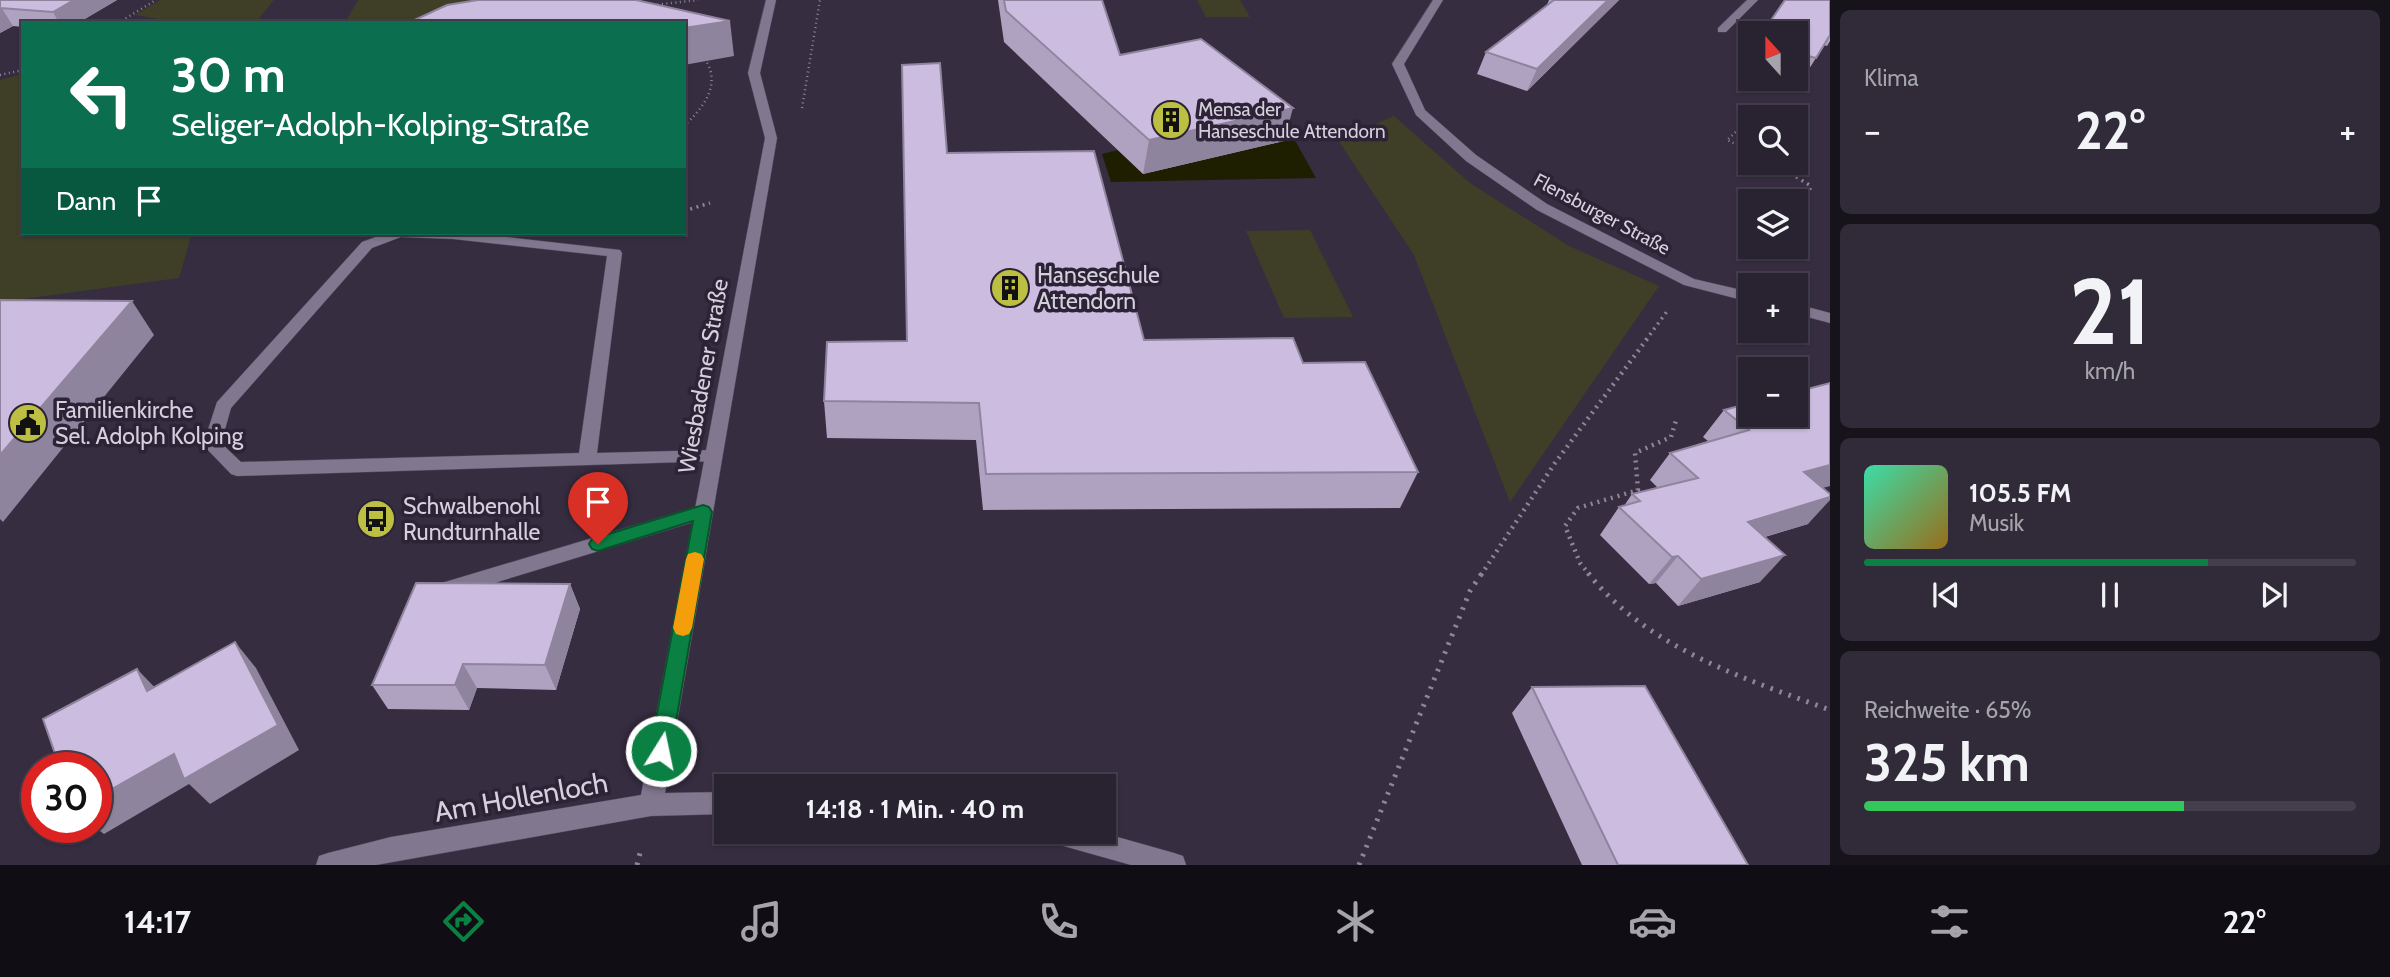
<!DOCTYPE html>
<html lang="de">
<head>
<meta charset="utf-8">
<style>
  :root { --surface:#282231; --page:#302a39; --text:#f1f3f6; --muted:#a5a4ab; --line:#443f4d; --accent:#0b8043 }
  body { margin:0; font-family:Cabin,sans-serif; background:var(--page); color:var(--text); height:100vh; display:flex; flex-direction:column; font-size:26px; white-space:nowrap }
  * { box-sizing:border-box; margin:0 }
  p { font-size:23px; color:var(--muted) }
  .icon { flex:none; width:38px; height:38px; fill:none; stroke:currentColor; stroke-width:2; stroke-linecap:round; stroke-linejoin:round }
  .map { position:relative; flex:1; overflow:hidden }
  .sheet { display:flex; flex-direction:column; gap:10px; padding:10px; background:#16131b; width:560px }
  .sheet>* { flex:none }
  .banner { position:absolute; left:21px; top:21px; width:665px; height:214px; border-radius:0px; box-shadow:0 2px 5px #0004,0 0 0 2px var(--line); background:#0b6e4f; color:#fff; overflow:hidden }
  .needle { width:46px; rotate:339deg }
  .fabs { position:absolute; left:1738px; top:21px; display:grid; gap:14px }
  .fabs a { display:grid; place-items:center; width:70px; height:70px; border-radius:0px; background:var(--surface); box-shadow:0 2px 5px #0004,0 0 0 2px var(--line); font-size:35px }
  .speed { position:absolute; left:21px; top:752px; display:flex; gap:14px; font-size:35px; font-weight:700; text-align:center }
  .speed>* { display:grid; place-content:center; width:91px; height:91px; border-radius:50%; background:var(--surface); box-shadow:0 2px 5px #0004,0 0 0 2px var(--line); line-height:1 }
  .speed .limit { border:10px solid #d22; background:#fff; color:#111 }
  .pin { position:absolute; display:grid; place-items:center; width:60px; height:60px; color:#fff; margin:-72px -30px; border-radius:50% 50% 50% 0; rotate:-45deg; box-shadow:0 0 7px #0007 }
  .pin .icon { rotate:45deg }
  .me { position:absolute; width:77px; margin:-38px; rotate:10deg; stroke-linejoin:round; filter:drop-shadow(0 0 5px #0008) }
  .turn { display:flex; align-items:center; gap:24px; height:147px; padding:0 35px; font-size:32px }
  .turn .icon { width:91px; height:91px; stroke-width:2.5 }
  .turn b { display:block; font-size:49px; line-height:60px }
  .then { display:flex; align-items:center; height:66px; padding:0 35px; background:#0003; gap:14px; font-size:26px }
  .big { font-size:52px; font-weight:700; line-height:1.1 }
  .sheet .widget { flex:1; display:flex; flex-direction:column; justify-content:center; gap:10px; min-width:0; padding:0 24px; border-radius:10px; background:var(--page) }
  .sheet .dial { align-items:center; gap:0 }
  .dial b { font-size:91px; line-height:1 }
  .song { display:flex; align-items:center; gap:21px }
  .cover { width:84px; height:84px; border-radius:10px; background:linear-gradient(135deg,hsl(160 70% 55%),hsl(40 70% 35%)) }
  .played { height:7px; border-radius:4px; background:linear-gradient(90deg,var(--accent) 70%,var(--line) 70%) }
  .keys { display:flex; justify-content:space-around; direction:ltr }
  .heat { display:flex; justify-content:space-between; align-items:center; font-size:38px; direction:ltr }
  .charge { height:10px; border-radius:5px; background:linear-gradient(90deg,#34c759 65%,var(--line) 0) }
  .trip { position:absolute; left:714px; top:774px; width:402px; height:70px; border-radius:0px; background:var(--surface); box-shadow:0 2px 5px #0004,0 0 0 2px var(--line); font-weight:700; line-height:70px; text-align:center }
  .dock { display:flex; height:112px; justify-content:space-around; align-items:center; background:#100e14; color:var(--muted) }
  .dock .icon { width:49px; height:49px }
  .dock .selected { color:var(--accent) }
  .dock b { font-size:32px; color:var(--text) }
  main { display:flex; flex:1; min-height:0 }
  .map>svg:first-child { display:block }
</style>
</head>
<body>
<main>
<div class="map">
<svg width="1830" height="865" viewBox="0 0 1830 865">
  <rect width="100%" height="100%" fill="#362d41"/>
  <!-- green -->
  <path fill="#3e3f26" d="M 160,0 L 274,0 L 256,22 L 181,23 L 135,15 Z
    M 358,0 L 585,0 L 444,23 L 346,21 Z
    M 1197,0 L 1240,0 L 1250,17 L 1206,17 Z
    M 23,74 L 23,233 L 192,233 L 179,278 L 0,302 L 0,80 Z
    M 1394,116 L 1470,183 L 1569,246 L 1659,286 L 1510,502 L 1414,255 L 1338,140 Z
    M 1310,230 L 1353,317 L 1284,318 L 1246,231 Z"/>
  <!-- water -->
  <path fill="#1e1e00" d="M 1269,94 L 1316,178 L 1111,182 L 1102,154 L 1118,150 L 1143,174 Z"/>
  <g fill="none" stroke-linecap="round" stroke-linejoin="round">
    <defs>
      <path id="service" d="M 1747,0 L 1758,0 L 1726,32 L 1718,32 L 1718,28 Z
        M 387,233 L 471,233 L 620,250 L 622,253 L 597,453 L 713,450 L 719,451 L 722,456 L 719,461 L 237,476 L 231,474 L 203,445 L 217,402 L 362,242 ZM 401,237 L 453,239 L 607,256 L 579,453 L 241,462 L 221,443 L 231,408 L 372,248 Z
        M 703,505 L 710,507 L 712,512 L 710,517 L 445,598 L 438,596 L 435,590 L 438,584 L 445,582 Z"/>
      <path id="minor" d="M 766,0 L 776,0 L 760,73 L 777,138 L 665,793 L 726,792 L 726,814 L 651,816 L 376,865 L 316,865 L 319,856 L 328,853 L 391,837 L 641,795 L 765,138 L 748,73 Z
        M 1433,0 L 1443,0 L 1404,64 L 1425,110 L 1476,155 L 1547,204 L 1694,279 L 1750,292 L 1750,302 L 1684,285 L 1537,210 L 1466,161 L 1416,115 L 1392,64 Z
        M 1796,304 L 1830,313 L 1830,323 L 1796,314 Z
        M 1041,831 L 1096,831 L 1174,853 L 1183,856 L 1186,865 L 1131,865 L 1053,843 L 1044,839 Z"/>
    </defs>
    <!-- service casing -->
    <use href="#service" stroke="#52495b" stroke-width="1"/>
    <!-- minor casing -->
    <use href="#minor" stroke="#52495b" stroke-width="1"/>
    <!-- path-far3 -->
    <path stroke="#8e8697" stroke-width="2.5" stroke-dasharray="1 3.5" stroke-linecap="butt" d="M 653,5 L 698,0
      M 118,23 L 156,0
      M 0,75 L 23,70
      M 802,108 L 820,0
      M 684,126 C 703,108 722,85 705,59
      M 1739,129 L 1727,140 L 1750,151"/>
    <!-- path-far2 -->
    <path stroke="#8e8697" stroke-width="3.5" stroke-dasharray="2 4.5" stroke-linecap="butt" d="M 1774,163 L 1811,186 L 1796,226
      M 684,211 L 710,203
      M 1646,340 L 1668,310"/>
    <!-- path-far1 -->
    <path stroke="#8e8697" stroke-width="4.5" stroke-dasharray="2 5" stroke-linecap="butt" d="M 1481,575 L 1555,463 L 1647,339
      M 1590,575 L 1580,563 L 1565,526 L 1578,508 L 1638,490 L 1635,453 L 1671,437 L 1677,417"/>
    <!-- path -->
    <path stroke="#8e8697" stroke-width="5" stroke-dasharray="2.5 7" stroke-linecap="butt" d="M 1588,573 C 1647,648 1743,678 1830,710
      M 637,865 L 641,849
      M 1359,865 L 1470,591 L 1482,573"/>
    <!-- service -->
    <use href="#service" fill="#81778e" fill-rule="evenodd"/>
    <!-- minor -->
    <use href="#minor" fill="#81778e" fill-rule="evenodd"/>
  </g>
  <!-- wall -->
  <path fill="#afa2c1" d="M 0,0 L 117,0 L 78,23 L 23,23 L 23,27 L 13,26 L 0,33 Z
    M 998,0 L 1102,0 L 1120,55 L 1284,141 L 1143,174 L 1004,42 Z
    M 1549,0 L 1619,0 L 1527,91 L 1477,74 L 1486,52 L 1547,5 Z
    M 1830,0 L 1830,41 L 1827,46 L 1824,45 L 1801,82 L 1788,79 L 1796,79 L 1796,33 Z
    M 1750,52 L 1750,69 L 1742,66 Z
    M 947,153 L 1144,340 L 1303,363 L 1418,472 L 1400,508 L 983,510 L 976,440 L 827,438 L 824,401 L 907,341 Z
    M 1724,410 L 1823,488 L 1808,524 L 1765,537 L 1760,582 L 1678,606 L 1656,583 L 1649,584 L 1600,535 L 1619,507 L 1624,506 L 1632,494 L 1658,488 L 1650,480 L 1670,453 L 1708,441 L 1703,437 Z
    M 570,584 L 580,609 L 556,690 L 477,688 L 469,710 L 388,709 L 372,685 Z
    M 1532,687 L 1748,865 L 1582,865 L 1512,713 Z"/>
  <!-- shaded-wall -->
  <path fill="#8f849d" d="M 74,0 L 117,0 L 78,23 L 59,23 L 53,12 Z
    M 1608,0 L 1619,0 L 1527,91 L 1537,69 Z
    M 1,7 L 13,26 L 0,33 L 0,8 Z
    M 730,21 L 734,56 L 684,65 L 684,28 Z
    M 1293,108 L 1284,141 L 1143,174 L 1149,140 Z
    M 132,301 L 154,335 L 3,522 L 0,519 L 0,455 Z
    M 1830,465 L 1830,486 L 1780,500 L 1804,472 Z
    M 1830,497 L 1830,500 L 1808,524 L 1724,549 L 1748,522 Z
    M 1785,555 L 1760,582 L 1678,606 L 1701,579 Z
    M 1678,556 L 1656,583 L 1649,584 L 1672,557 Z
    M 570,584 L 580,609 L 556,690 L 545,665 Z
    M 235,642 L 256,668 L 299,750 L 210,804 L 189,784 L 104,834 L 96,828 L 96,798 Z
    M 463,664 L 477,688 L 469,710 L 455,685 Z
    M 137,669 L 162,695 L 147,691 Z"/>
  <!-- building -->
  <path fill="#ccbce0" stroke="#8f849d" stroke-width="2" d="M 0,0 L 74,0 L 53,12 L 0,8 Z
    M 478,0 L 636,0 L 730,21 L 684,28 L 684,23 L 408,23 L 447,5 Z
    M 1004,0 L 1102,0 L 1120,55 L 1201,39 L 1293,108 L 1149,140 L 1006,11 Z
    M 1554,0 L 1608,0 L 1537,69 L 1486,52 Z
    M 1785,0 L 1830,0 L 1830,35 L 1816,58 L 1796,53 L 1796,33 L 1762,33 Z
    M 940,63 L 947,153 L 1094,151 L 1144,340 L 1293,338 L 1303,363 L 1365,362 L 1418,472 L 986,474 L 979,403 L 824,401 L 827,342 L 907,341 L 902,65 Z
    M 0,300 L 132,301 L 0,455 Z
    M 1830,383 L 1830,465 L 1804,472 L 1830,494 L 1830,497 L 1748,522 L 1785,555 L 1701,579 L 1678,556 L 1672,557 L 1619,507 L 1640,501 L 1632,494 L 1698,478 L 1670,453 L 1749,430 L 1724,410 L 1750,403 L 1750,415 L 1796,415 L 1796,392 Z
    M 416,583 L 570,584 L 545,665 L 463,664 L 455,685 L 372,685 Z
    M 235,642 L 278,725 L 184,779 L 174,754 L 96,798 L 96,768 L 60,768 L 43,719 L 137,669 L 147,691 Z
    M 1645,686 L 1748,865 L 1618,865 L 1532,687 Z"/>
  <!-- route -->
  <path fill="#0b8043" stroke="#07532c" stroke-width="2" d="M 703,505 L 709,507 L 712,512 L 671,751 L 668,758 L 661,761 L 653,758 L 650,751 L 693,521 L 598,551 L 592,549 L 589,544 L 592,539 Z"/>
  <!-- slow -->
  <path fill="#f59e0b" d="M 695,552 L 701,554 L 704,559 L 692,628 L 689,634 L 683,636 L 676,634 L 673,628 L 686,559 L 688,554 Z"/>
  <!-- icons -->
  <defs>
    <symbol id="building-disc" viewBox="-11 -11 22 22"><circle r="9.5" fill="#bdbf43" stroke="#2c2337"/><path d="M-4-6H4V6H1V3H-1V6H-4ZM-2.5-4.3h1.7v1.8h-1.7ZM.8-4.3h1.7v1.8H.8ZM-2.5-1h1.7V.8h-1.7ZM.8-1h1.7V.8H.8Z" fill="#111"/></symbol>
    <symbol id="civic-disc" viewBox="-11 -11 22 22"><circle r="9.5" fill="#bdbf43" stroke="#2c2337"/><path d="M-.6-6.5H3V-4.5H.6V-3L4-1V1h2V6H-6V1h2V-1L-.6-3ZM-1.2 2.5V6h2.4V2.5Z" fill="#111"/></symbol>
    <symbol id="bus-disc" viewBox="-11 -11 22 22"><circle r="9.5" fill="#bdbf43" stroke="#2c2337"/><path d="M-5-6H5V4H4V6H2V4H-2V6H-4V4H-5ZM-3.5-4V0h7V-4ZM-3.5 1.2v1.5H-2V1.2ZM2 1.2v1.5H3.5V1.2Z" fill="#111"/></symbol>
  </defs>
  <g fill-rule="evenodd">
    <use href="#building-disc" x="1149" y="98" width="44" height="44"/>
    <use href="#building-disc" x="988" y="266" width="44" height="44"/>
    <use href="#civic-disc" x="6" y="401" width="44" height="44"/>
    <use href="#bus-disc" x="354" y="497" width="44" height="44"/>
  </g>
  <g text-anchor="middle" dominant-baseline="central" stroke-width="7" stroke-linejoin="round" paint-order="stroke">
    <!-- far-poi labels -->
    <g font-size="19" fill="#d6d0dd" stroke="#2c2337" text-anchor="start">
      <text x="1198" y="109">Mensa der<tspan x="1198" dy="22">Hanseschule Attendorn</tspan></text>
    </g>
    <!-- far-street labels -->
    <g font-size="19" fill="#d6d0dd" stroke="#2c2337">
      <text transform="translate(1602 214) rotate(28)">Flensburger Straße</text>
    </g>
    <!-- poi labels -->
    <g font-size="23" fill="#d6d0dd" stroke="#2c2337" text-anchor="start">
      <text x="1037" y="275">Hanseschule<tspan x="1037" dy="26">Attendorn</tspan></text>
      <text x="55" y="410">Familienkirche<tspan x="55" dy="26">Sel. Adolph Kolping</tspan></text>
      <text x="403" y="506">Schwalbenohl<tspan x="403" dy="26">Rundturnhalle</tspan></text>
    </g>
    <!-- street labels -->
    <g font-size="23" fill="#d6d0dd" stroke="#2c2337">
      <text transform="translate(703 376) rotate(-80)">Wiesbadener Straße</text>
    </g>
    <!-- near-street labels -->
    <g font-size="28" fill="#d6d0dd" stroke="#2c2337">
      <text transform="translate(521 797) rotate(-10)">Am Hollenloch</text>
    </g>
  </g>
</svg>
<div class="fabs">
<a><svg class="needle" viewBox="-14 -14 28 28"><path d="M0-13l5 13h-10z" fill="#e53935"/><path d="M0 13l5-13h-10z" fill="#a5a4ab"/></svg></a>
<a><svg class="icon" aria-label="search" viewBox="0 0 24 24"><circle cx="10" cy="10" r="6"/><path d="M15 15l6 6"/></svg></a>
<a><svg class="icon" aria-label="layers" viewBox="0 0 24 24"><path d="M12 4l9 5-9 5-9-5zM3 14l9 5 9-5"/></svg></a>
<a>+</a>
<a>−</a>
</div>
<div class="speed"><div class="limit">30</div></div>
<div class="pin" style="left:598px;top:544px;background:#d93025"><svg class="icon" aria-label="arrive" viewBox="0 0 24 24"><path d="M6 21V4h12l-3 4 3 4H6"/></svg></div>
<svg class="me" style="left:661px;top:751px" viewBox="-20 -20 40 40"><circle r="17" fill="#0b8043" stroke="#fff" stroke-width="3"/><path d="M0-11L8 9 0 5-8 9z" fill="#fff"/></svg>
<div class="trip">14:18 · 1 Min. · 40 m</div>
<div class="banner">
<div class="turn"><svg class="icon" aria-label="left" viewBox="0 0 24 24"><path d="M17 20v-9H6M10 6l-5 5 5 5"/></svg><div><b>30 m</b>Seliger-Adolph-Kolping-Straße</div></div>
<div class="then">Dann<svg class="icon" aria-label="arrive" viewBox="0 0 24 24"><path d="M6 21V4h12l-3 4 3 4H6"/></svg></div>
</div>
</div>
<section class="sheet">
<div class="widget"><p>Klima</p>
<div class="heat"><a>−</a><b class="big">22°</b><a>+</a></div>
</div>
<div class="widget dial"><b>21</b><p>km/h</p></div>
<div class="widget">
<div class="song"><i class="cover"></i><div><b>105.5 FM</b><p>Musik</p></div></div>
<div class="played"></div>
<div class="keys"><svg class="icon" aria-label="previous" viewBox="0 0 24 24"><path d="M18 5L8 12l10 7zM5 5v14"/></svg><svg class="icon" aria-label="pause" viewBox="0 0 24 24"><path d="M8 5v14M16 5v14"/></svg><svg class="icon" aria-label="next" viewBox="0 0 24 24"><path d="M6 5l10 7-10 7zM19 5v14"/></svg></div>
</div>
<div class="widget"><p>Reichweite · 65%</p><b class="big">325 km</b><div class="charge"></div></div>
</section>
</main>
<nav class="dock">
<b>14:17</b>
<svg class="icon selected" aria-label="directions" viewBox="0 0 24 24"><path d="M12 3l9 9-9 9-9-9zM9 14v-3h6M13 9l2 2-2 2"/></svg>
<svg class="icon" aria-label="music" viewBox="0 0 24 24"><path d="M9 18V5l10-2v13"/><circle cx="6" cy="18" r="3"/><circle cx="16" cy="16" r="3"/></svg>
<svg class="icon" aria-label="phone" viewBox="0 0 24 24"><path d="M5 4h4l2 5-3 2q2 4 5 5l2-3 5 2v4C11 20 4 13 5 4z"/></svg>
<svg class="icon" aria-label="climate" viewBox="0 0 24 24"><path d="M12 3v18M4 7l16 10M4 17L20 7"/></svg>
<svg class="icon" aria-label="car" viewBox="0 0 24 24"><path d="M5 17H2v-5l4-1 3-4h7l3 4 3 1v5h-3M9 17h6M6 11h13"/><circle cx="7" cy="17" r="2"/><circle cx="17" cy="17" r="2"/></svg>
<svg class="icon" aria-label="filters" viewBox="0 0 24 24"><path d="M4 7h16M4 17h16"/><circle cx="9" cy="7" r="2"/><circle cx="15" cy="17" r="2"/></svg>
<b>22°</b>
</nav>
</body>
</html>
